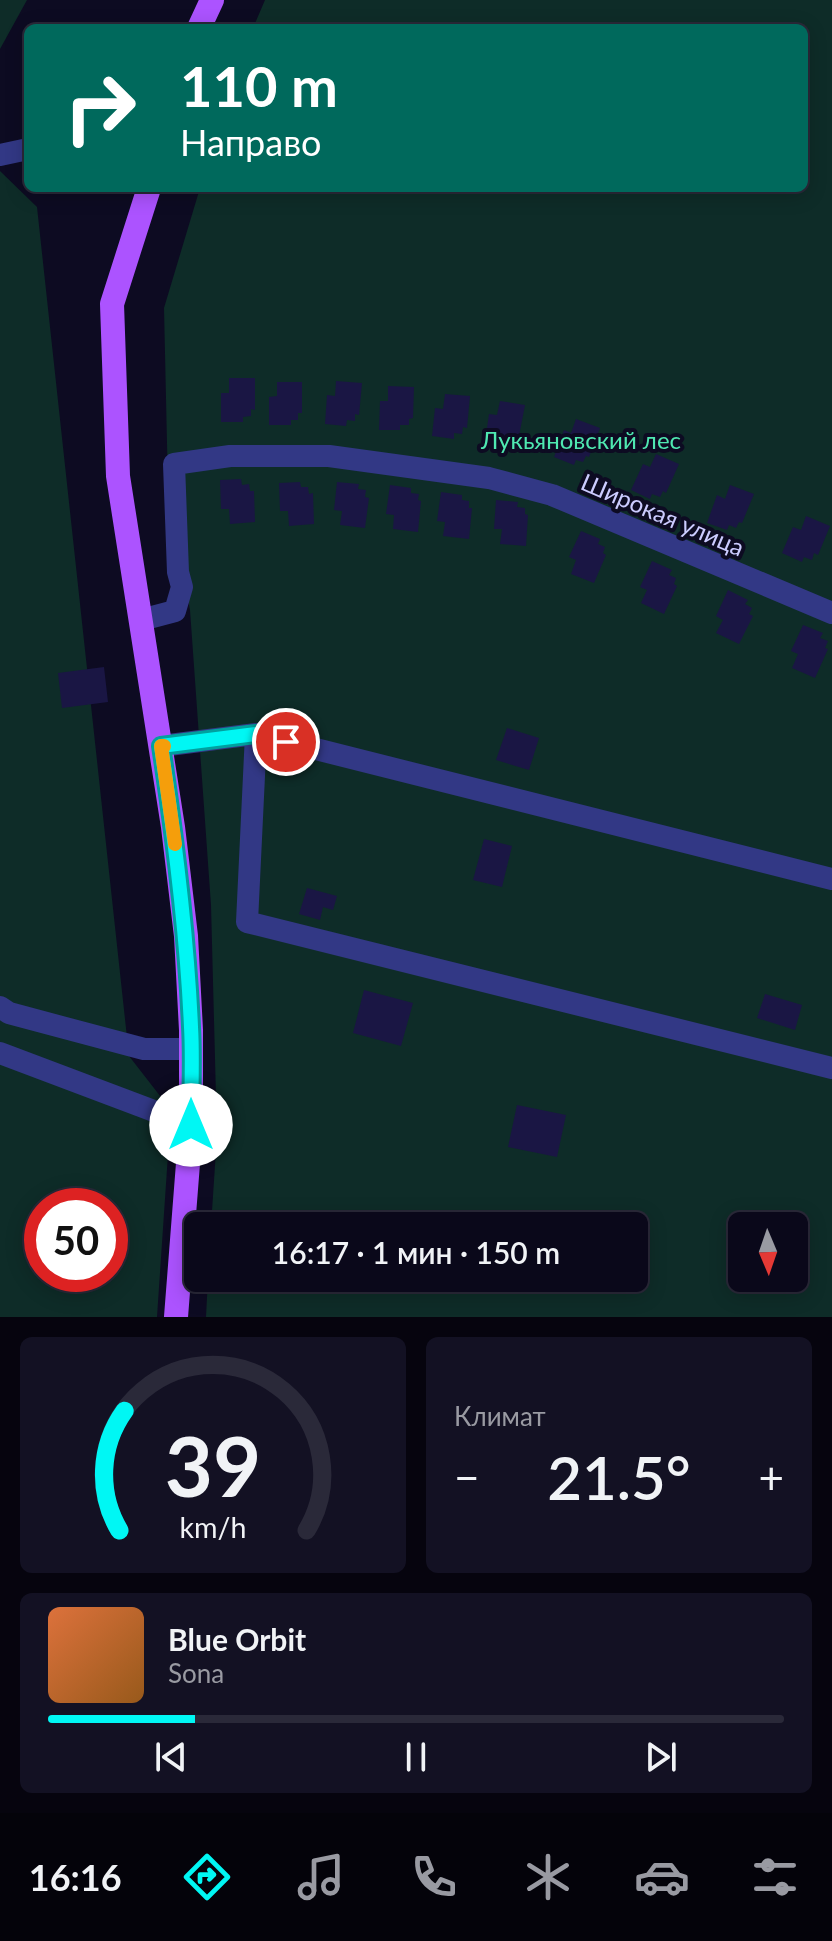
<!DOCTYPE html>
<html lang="ru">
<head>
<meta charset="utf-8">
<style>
  :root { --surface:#0a081a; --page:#131123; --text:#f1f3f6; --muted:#999aa2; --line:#2a2939; --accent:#00f7f4 }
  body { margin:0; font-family:Lato,sans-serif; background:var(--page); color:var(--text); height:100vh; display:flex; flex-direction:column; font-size:30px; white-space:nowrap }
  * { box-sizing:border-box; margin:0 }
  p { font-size:26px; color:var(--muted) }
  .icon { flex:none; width:44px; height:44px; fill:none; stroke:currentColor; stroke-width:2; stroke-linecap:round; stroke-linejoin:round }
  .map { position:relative; height:1317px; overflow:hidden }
  .side { display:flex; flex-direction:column; gap:20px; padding:20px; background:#06040e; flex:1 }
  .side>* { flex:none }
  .guide { position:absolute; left:24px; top:24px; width:784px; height:168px; border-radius:12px; box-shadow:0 4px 20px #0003,0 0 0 2px var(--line); background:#00695c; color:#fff; overflow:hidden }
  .needle { width:52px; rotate:178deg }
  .controls { position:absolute; left:728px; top:1212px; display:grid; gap:16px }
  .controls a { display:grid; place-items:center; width:80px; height:80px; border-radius:12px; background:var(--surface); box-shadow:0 4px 20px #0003,0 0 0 2px var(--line); font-size:40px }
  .speed { position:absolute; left:24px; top:1188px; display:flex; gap:16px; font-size:40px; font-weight:700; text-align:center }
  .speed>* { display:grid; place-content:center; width:104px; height:104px; border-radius:50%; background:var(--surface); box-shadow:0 4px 20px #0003,0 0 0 2px var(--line); line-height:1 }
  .speed .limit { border:12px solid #d22; background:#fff; color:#111 }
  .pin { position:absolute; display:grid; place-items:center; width:68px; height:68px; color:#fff; margin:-34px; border:4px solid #fff; border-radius:50%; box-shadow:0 2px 8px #0007 }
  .me { position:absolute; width:88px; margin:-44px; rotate:0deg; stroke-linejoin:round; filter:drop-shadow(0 0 6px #0008) }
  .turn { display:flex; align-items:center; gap:28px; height:168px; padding:0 24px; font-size:36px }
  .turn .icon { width:104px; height:104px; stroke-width:2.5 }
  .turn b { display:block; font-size:56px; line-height:68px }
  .big { font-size:60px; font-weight:600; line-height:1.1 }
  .side .widget { flex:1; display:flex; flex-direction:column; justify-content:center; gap:12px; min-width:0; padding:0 28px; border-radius:12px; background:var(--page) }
  .side .dial { align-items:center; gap:0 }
  .dial svg { height:208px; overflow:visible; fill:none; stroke:var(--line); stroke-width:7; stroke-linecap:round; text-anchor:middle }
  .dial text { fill:var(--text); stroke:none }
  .song { display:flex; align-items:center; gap:24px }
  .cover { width:96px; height:96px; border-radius:12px; background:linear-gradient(135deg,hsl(20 70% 55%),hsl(30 70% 35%)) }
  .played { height:8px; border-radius:4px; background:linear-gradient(90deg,var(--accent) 20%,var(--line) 20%) }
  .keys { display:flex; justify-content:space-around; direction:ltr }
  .heat { display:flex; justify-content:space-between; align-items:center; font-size:44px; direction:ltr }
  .side .tiles { flex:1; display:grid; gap:20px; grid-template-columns:1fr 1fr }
  .widget:last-child { grid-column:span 2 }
  .trip { position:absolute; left:184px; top:1212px; width:464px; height:80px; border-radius:12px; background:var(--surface); box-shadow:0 4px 20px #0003,0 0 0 2px var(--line); font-weight:600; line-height:80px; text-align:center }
  .menu { display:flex; height:128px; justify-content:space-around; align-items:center; background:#04030a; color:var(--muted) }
  .menu .icon { width:56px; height:56px }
  .menu .current { color:var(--accent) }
  .menu b { font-size:36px; color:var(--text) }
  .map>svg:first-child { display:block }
</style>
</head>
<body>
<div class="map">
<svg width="832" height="1317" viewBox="0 0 832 1317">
  <rect width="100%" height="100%" fill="#0d0b22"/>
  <!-- green -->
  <path fill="#0e2c28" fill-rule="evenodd" d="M 0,0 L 27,0 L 0,49 Z
    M 265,0 L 832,0 L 832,1317 L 206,1317 L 208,1278 L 634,1278 L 634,1226 L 211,1226 L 217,1135 L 211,905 L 190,610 L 168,488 L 164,308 L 200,188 L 804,188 L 804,28 L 253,28 ZM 742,1226 L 794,1226 L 794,1278 L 742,1278 Z
    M 0,171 L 37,207 L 129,1056 L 171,1110 L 157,1317 L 0,1317 ZM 42,1206 L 110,1206 L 110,1274 L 42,1274 Z"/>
  <!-- building -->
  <path fill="#1a1644" d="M 229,378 L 255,378 L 255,410 L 251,409 L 251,416 L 243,417 L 243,422 L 221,422 L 221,393 L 229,393 Z
    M 336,381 L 362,383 L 359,415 L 355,414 L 355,421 L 347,420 L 346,426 L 325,424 L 327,395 L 335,396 Z
    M 277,382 L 302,382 L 302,413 L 298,413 L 298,420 L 291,420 L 291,425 L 269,425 L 269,397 L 277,396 Z
    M 388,386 L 414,387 L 413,418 L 409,419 L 409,425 L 400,425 L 400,430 L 379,430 L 380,401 L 388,401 Z
    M 445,394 L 470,396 L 467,428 L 463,427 L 462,434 L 454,433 L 454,439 L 432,436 L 435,408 L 443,409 Z
    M 500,401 L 525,405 L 519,436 L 516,435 L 515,442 L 507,441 L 506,446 L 485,442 L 489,414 L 497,415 Z
    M 576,419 L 600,428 L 589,457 L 586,456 L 583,462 L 576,460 L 574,465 L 554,457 L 564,430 L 571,433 Z
    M 656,454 L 679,464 L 666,493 L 663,491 L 660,497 L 652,494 L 650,499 L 631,490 L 643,464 L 650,467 Z
    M 241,479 L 242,485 L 249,484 L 250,491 L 254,491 L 255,522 L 230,524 L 229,509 L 221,509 L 220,480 Z
    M 300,482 L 301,487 L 308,487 L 309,494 L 313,493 L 314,524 L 289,526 L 288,511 L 280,511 L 279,483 Z
    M 337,482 L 359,484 L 358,489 L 366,490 L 365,497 L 369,498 L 365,528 L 340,525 L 342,511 L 334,510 Z
    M 390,485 L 411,488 L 411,493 L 419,494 L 418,500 L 421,501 L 418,532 L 393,529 L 394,515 L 386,514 Z
    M 730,485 L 754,494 L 742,523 L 739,522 L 736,528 L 729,525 L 727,530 L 707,523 L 717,495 L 725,499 Z
    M 441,492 L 462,495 L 462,500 L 469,501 L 469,508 L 472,508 L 469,539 L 443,536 L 445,522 L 437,521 Z
    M 496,500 L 518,502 L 517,507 L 525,508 L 525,514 L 528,515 L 526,546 L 500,544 L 502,529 L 494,529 Z
    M 806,516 L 830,526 L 818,555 L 814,553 L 812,560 L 804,557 L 802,562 L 782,553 L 793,527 L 801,530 Z
    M 581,531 L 600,539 L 598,544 L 605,547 L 603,553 L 606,555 L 594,583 L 571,574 L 576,560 L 569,557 Z
    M 652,561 L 672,570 L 669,575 L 676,578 L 674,584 L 677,586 L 664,614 L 641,603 L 647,590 L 640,587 Z
    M 728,590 L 748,600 L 745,604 L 752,608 L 749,614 L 753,616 L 739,644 L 716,633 L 723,620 L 716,616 Z
    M 803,625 L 823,633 L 820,638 L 828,641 L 825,648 L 828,649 L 815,678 L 792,668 L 798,654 L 791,651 Z
    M 104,667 L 108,702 L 62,708 L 58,673 Z
    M 507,728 L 539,738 L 529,770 L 496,760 Z
    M 484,839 L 512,846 L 502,887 L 473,880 Z
    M 307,888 L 337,896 L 333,910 L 323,907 L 320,920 L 299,914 Z
    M 364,990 L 413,1003 L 401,1046 L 353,1033 Z
    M 765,994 L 802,1005 L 795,1030 L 757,1018 Z
    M 517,1105 L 566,1115 L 557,1157 L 508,1147 Z"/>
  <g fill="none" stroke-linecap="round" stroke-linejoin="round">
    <!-- minor -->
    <path stroke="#323885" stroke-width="22" d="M 0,155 L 28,149
      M 141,620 L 175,611 L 182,587 L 178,572 L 174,464 L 230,456 L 329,456 L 489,478 L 552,495 L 832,613
      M 256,734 L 832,879
      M 161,746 L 256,734 L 247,922 L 832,1068
      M 0,1007 L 9,1013 L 144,1049 L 191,1049
      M 0,1053 L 191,1125"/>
    <!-- major -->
    <path stroke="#ac53ff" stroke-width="24" d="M 199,28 L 212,0
      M 149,188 L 112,304 L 118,476 L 173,827 L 186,936 L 191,1030 L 191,1125 L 176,1317"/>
  </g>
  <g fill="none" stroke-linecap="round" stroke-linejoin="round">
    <defs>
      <path id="route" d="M 191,1125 C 191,1093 193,1060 191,1027 C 187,933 175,839 161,746 L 256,734 L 286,742"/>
    </defs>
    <!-- route casing -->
    <use href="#route" stroke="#00a19f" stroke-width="20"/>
    <!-- route -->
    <use href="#route" stroke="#00f7f4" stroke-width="14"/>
    <!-- slow -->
    <path stroke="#f59e0b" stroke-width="14" d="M 164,746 L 161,746 L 175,844"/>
  </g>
  <g text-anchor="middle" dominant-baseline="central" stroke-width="8" stroke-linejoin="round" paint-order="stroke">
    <!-- park labels -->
    <g font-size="24" fill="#4fe8b1" stroke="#0d0b22">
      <text x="581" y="439">Лукьяновский лес</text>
    </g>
    <!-- street labels -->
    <g font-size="24" fill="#ccf" stroke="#0d0b22">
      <text transform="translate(663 514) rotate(23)">Широкая улица</text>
    </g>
  </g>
</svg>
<div class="controls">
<a><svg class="needle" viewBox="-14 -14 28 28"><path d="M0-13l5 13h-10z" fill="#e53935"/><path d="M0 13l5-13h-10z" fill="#999aa2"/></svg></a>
</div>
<div class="speed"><div class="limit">50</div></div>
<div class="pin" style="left:286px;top:742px;background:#d93025"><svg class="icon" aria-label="arrive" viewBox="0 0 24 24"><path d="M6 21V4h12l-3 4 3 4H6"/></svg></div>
<svg class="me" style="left:191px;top:1125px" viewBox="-20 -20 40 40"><circle r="19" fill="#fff"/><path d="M0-13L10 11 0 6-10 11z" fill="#00f7f4"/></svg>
<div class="trip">16:17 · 1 мин · 150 m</div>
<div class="guide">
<div class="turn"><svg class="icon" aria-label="right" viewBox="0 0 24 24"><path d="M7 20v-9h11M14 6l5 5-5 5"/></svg><div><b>110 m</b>Направо</div></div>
</div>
</div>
<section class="side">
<div class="tiles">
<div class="widget dial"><svg viewBox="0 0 100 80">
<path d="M14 69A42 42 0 1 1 86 69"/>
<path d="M14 69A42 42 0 0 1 16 23" stroke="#00f7f4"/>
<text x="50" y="56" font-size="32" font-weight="700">39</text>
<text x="50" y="72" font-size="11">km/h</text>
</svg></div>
<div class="widget"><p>Климат</p>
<div class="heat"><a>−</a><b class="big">21.5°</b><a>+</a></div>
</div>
<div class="widget">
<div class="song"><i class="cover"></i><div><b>Blue Orbit</b><p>Sona</p></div></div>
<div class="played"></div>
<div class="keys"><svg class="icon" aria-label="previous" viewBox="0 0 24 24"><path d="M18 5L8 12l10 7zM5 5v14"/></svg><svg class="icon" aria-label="pause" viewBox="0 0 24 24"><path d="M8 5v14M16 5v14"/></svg><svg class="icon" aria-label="next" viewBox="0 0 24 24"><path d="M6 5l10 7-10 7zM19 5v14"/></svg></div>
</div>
</div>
</section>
<nav class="menu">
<b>16:16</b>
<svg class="icon current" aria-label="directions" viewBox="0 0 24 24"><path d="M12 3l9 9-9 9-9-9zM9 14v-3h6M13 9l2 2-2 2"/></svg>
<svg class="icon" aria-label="music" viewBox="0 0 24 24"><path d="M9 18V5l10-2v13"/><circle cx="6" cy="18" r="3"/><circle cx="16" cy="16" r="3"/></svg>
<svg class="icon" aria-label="phone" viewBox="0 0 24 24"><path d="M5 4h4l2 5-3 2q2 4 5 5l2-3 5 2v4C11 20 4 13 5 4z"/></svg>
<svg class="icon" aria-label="climate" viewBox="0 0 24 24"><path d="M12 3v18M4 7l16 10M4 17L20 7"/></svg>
<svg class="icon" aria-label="car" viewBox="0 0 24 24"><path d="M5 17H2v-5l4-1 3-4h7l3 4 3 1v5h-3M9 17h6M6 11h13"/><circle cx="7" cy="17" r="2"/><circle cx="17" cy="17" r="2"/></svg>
<svg class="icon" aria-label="filters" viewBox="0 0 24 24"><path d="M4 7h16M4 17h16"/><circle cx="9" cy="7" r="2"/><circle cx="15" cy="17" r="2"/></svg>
</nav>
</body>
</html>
